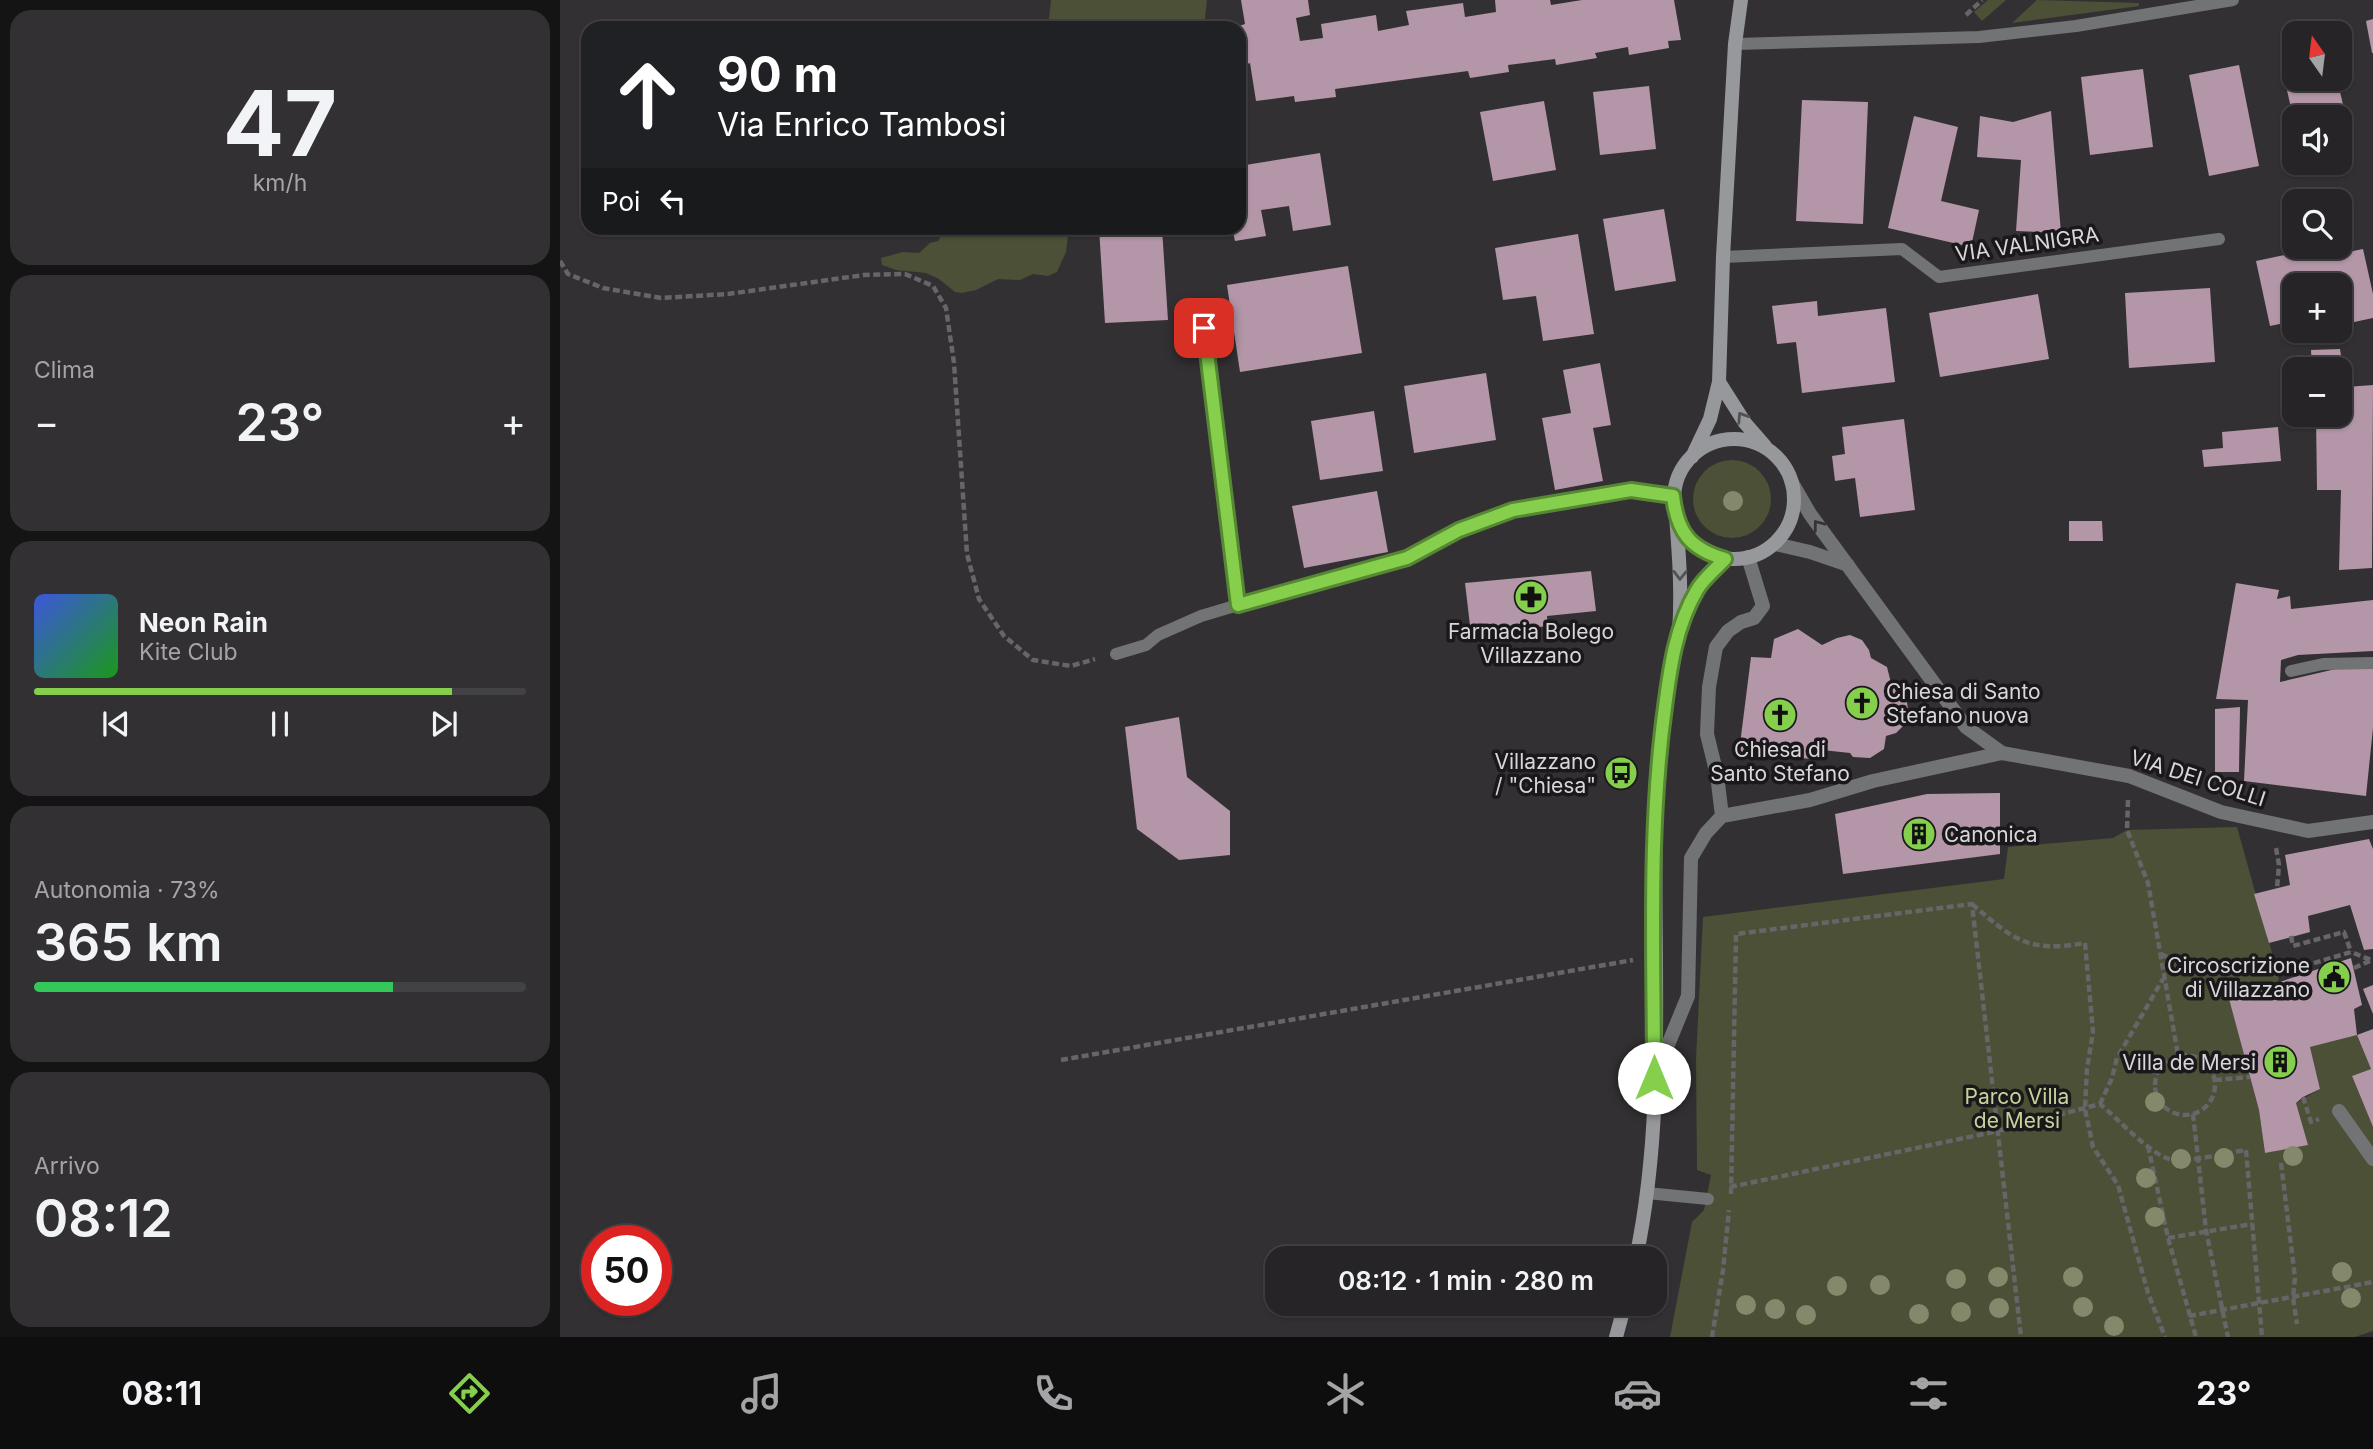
<!DOCTYPE html>
<html lang="it">
<head>
<meta charset="utf-8">
<style>
  :root { --surface:#262426; --page:#323032; --text:#f1f3f6; --muted:#a4a4a7; --line:#424143; --accent:#85cf4d }
  body { margin:0; font-family:Inter,sans-serif; background:var(--page); color:var(--text); height:100vh; display:flex; flex-direction:column; font-size:26px; white-space:nowrap }
  * { box-sizing:border-box; margin:0 }
  p { font-size:23px; color:var(--muted) }
  .icon { flex:none; width:38px; height:38px; fill:none; stroke:currentColor; stroke-width:2; stroke-linecap:round; stroke-linejoin:round }
  .map { position:relative; flex:1; overflow:hidden }
  .side { display:flex; flex-direction:column; gap:10px; padding:10px; background:#151415; width:560px }
  .side>* { flex:none }
  .banner { position:absolute; left:21px; top:21px; width:665px; height:214px; border-radius:21px; box-shadow:0 2px 5px #0004,0 0 0 2px var(--line); background:#202124; color:#fff; overflow:hidden }
  .needle { width:46px; rotate:346deg }
  .buttons { position:absolute; left:1722px; top:21px; display:grid; gap:14px }
  .buttons a { display:grid; place-items:center; width:70px; height:70px; border-radius:14px; background:var(--surface); box-shadow:0 2px 5px #0004,0 0 0 2px var(--line); font-size:35px }
  .speed { position:absolute; left:21px; top:1225px; display:flex; gap:14px; font-size:35px; font-weight:700; text-align:center }
  .speed>* { display:grid; place-content:center; width:91px; height:91px; border-radius:50%; background:var(--surface); box-shadow:0 2px 5px #0004,0 0 0 2px var(--line); line-height:1 }
  .speed .limit { border:10px solid #d22; background:#fff; color:#111 }
  .pin { position:absolute; display:grid; place-items:center; width:60px; height:60px; color:#fff; margin:-30px; border-radius:14px; box-shadow:0 4px 10px #0006 }
  .me { position:absolute; width:77px; margin:-38px; rotate:0deg; stroke-linejoin:round; filter:drop-shadow(0 0 5px #0008) }
  .turn { display:flex; align-items:center; gap:24px; height:147px; padding:0 21px; font-size:32px }
  .turn .icon { width:91px; height:91px; stroke-width:2.5 }
  .turn b { display:block; font-size:49px; line-height:60px }
  .then { display:flex; align-items:center; height:66px; padding:0 21px; background:#0003; gap:14px; font-size:26px }
  .big { font-size:52px; font-weight:600; line-height:1.1 }
  .side .tile { flex:1; display:flex; flex-direction:column; justify-content:center; gap:10px; min-width:0; padding:0 24px; border-radius:21px; background:var(--page) }
  .side .dial { align-items:center; gap:0 }
  .dial b { font-size:91px; line-height:1 }
  .song { display:flex; align-items:center; gap:21px }
  .cover { width:84px; height:84px; border-radius:10px; background:linear-gradient(135deg,hsl(230 70% 55%),hsl(120 70% 35%)) }
  .played { height:7px; border-radius:4px; background:linear-gradient(90deg,var(--accent) 85%,var(--line) 85%) }
  .keys { display:flex; justify-content:space-around; direction:ltr }
  .heat { display:flex; justify-content:space-between; align-items:center; font-size:38px; direction:ltr }
  .charge { height:10px; border-radius:5px; background:linear-gradient(90deg,#34c759 73%,var(--line) 0) }
  .trip { position:absolute; left:705px; top:1246px; width:402px; height:70px; border-radius:21px; background:var(--surface); box-shadow:0 2px 5px #0004,0 0 0 2px var(--line); font-weight:600; line-height:70px; text-align:center }
  .tabs { display:flex; height:112px; justify-content:space-around; align-items:center; background:#0f0e0f; color:var(--muted) }
  .tabs .icon { width:49px; height:49px }
  .tabs .current { color:var(--accent) }
  .tabs b { font-size:32px; color:var(--text) }
  main { display:flex; flex:1; min-height:0 }
  .map>svg:first-child { display:block }
</style>
</head>
<body>
<main>
<section class="side">
<div class="tile dial"><b>47</b><p>km/h</p></div>
<div class="tile"><p>Clima</p>
<div class="heat"><a>−</a><b class="big">23°</b><a>+</a></div>
</div>
<div class="tile">
<div class="song"><i class="cover"></i><div><b>Neon Rain</b><p>Kite Club</p></div></div>
<div class="played"></div>
<div class="keys"><svg class="icon" aria-label="previous" viewBox="0 0 24 24"><path d="M18 5L8 12l10 7zM5 5v14"/></svg><svg class="icon" aria-label="pause" viewBox="0 0 24 24"><path d="M8 5v14M16 5v14"/></svg><svg class="icon" aria-label="next" viewBox="0 0 24 24"><path d="M6 5l10 7-10 7zM19 5v14"/></svg></div>
</div>
<div class="tile"><p>Autonomia · 73%</p><b class="big">365 km</b><div class="charge"></div></div>
<div class="tile"><p>Arrivo</p><b class="big">08:12</b></div>
</section>
<div class="map">
<svg width="1813" height="1337" viewBox="0 0 1813 1337">
  <rect width="100%" height="100%" fill="#333033"/>
  <!-- green -->
  <path fill="#4b5036" d="M 491,0 L 647,0 L 645,18 L 648,28 L 488,28 Z
    M 1428,0 L 1446,0 L 1422,21 L 1414,12 Z
    M 1477,0 L 1579,3 L 1579,6 L 1452,23 Z
    M 385,228 L 516,228 L 508,236 L 506,252 L 497,272 L 488,276 L 473,274 L 460,280 L 438,279 L 416,290 L 402,293 L 395,292 L 379,279 L 366,273 L 336,270 L 322,265 L 321,258 L 343,252 L 359,253 L 370,243 L 378,241 Z
    M1133 499a39 39 0 1 1 78 0a39 39 0 1 1-78 0Z
    M 1677,827 L 1718,974 L 1719,983 L 1669,999 L 1699,1110 L 1705,1153 L 1747,1144 L 1736,1103 L 1760,1089 L 1750,1047 L 1797,1035 L 1811,1069 L 1792,1076 L 1813,1127 L 1813,1331 L 1795,1337 L 1110,1337 L 1132,1222 L 1144,1210 L 1151,1175 L 1137,1170 L 1136,1059 L 1143,917 L 1444,879 L 1448,847 L 1553,838 L 1567,830 Z"/>
  <!-- building -->
  <path fill="#b396a8" d="M 681,0 L 748,0 L 750,15 L 736,18 L 740,41 L 763,38 L 761,24 L 816,15 L 818,31 L 849,25 L 846,11 L 903,3 L 905,17 L 936,12 L 935,0 L 990,0 L 991,5 L 1022,0 L 1114,0 L 1121,40 L 1108,41 L 1109,48 L 1069,55 L 1068,47 L 1035,53 L 1037,58 L 996,65 L 995,59 L 948,65 L 949,72 L 910,78 L 908,71 L 775,89 L 776,97 L 735,102 L 734,96 L 696,101 L 690,63 L 684,65 L 679,33 L 679,26 L 685,24 Z
    M 1813,19 L 1813,53 L 1812,53 L 1806,21 Z
    M 1679,65 L 1699,166 L 1649,176 L 1629,75 Z
    M 1734,66 L 1734,79 L 1777,79 L 1794,151 L 1780,154 L 1780,117 L 1733,117 L 1722,68 Z
    M 1583,69 L 1593,147 L 1530,155 L 1521,77 Z
    M 1089,86 L 1096,149 L 1040,155 L 1033,92 Z
    M 1242,100 L 1308,102 L 1303,224 L 1236,221 Z
    M 984,101 L 996,170 L 933,181 L 920,112 Z
    M 1491,111 L 1501,233 L 1456,231 L 1461,160 L 1417,157 L 1420,116 L 1453,122 Z
    M 1354,116 L 1398,127 L 1381,201 L 1419,210 L 1411,247 L 1328,228 Z
    M 760,153 L 771,225 L 733,231 L 729,206 L 701,210 L 706,236 L 675,241 L 672,228 L 679,228 L 679,166 Z
    M 1104,209 L 1116,281 L 1055,291 L 1043,219 Z
    M 539,228 L 602,228 L 608,320 L 545,323 Z
    M 1018,234 L 1034,334 L 983,341 L 976,296 L 943,300 L 935,248 Z
    M 1752,249 L 1754,259 L 1803,249 L 1813,294 L 1813,318 L 1780,325 L 1780,285 L 1734,285 L 1734,321 L 1710,326 L 1696,261 Z
    M 788,266 L 802,353 L 680,372 L 667,285 Z
    M 1650,288 L 1655,362 L 1569,368 L 1565,293 Z
    M 1478,294 L 1489,359 L 1380,377 L 1369,313 Z
    M 1257,301 L 1258,316 L 1326,308 L 1335,382 L 1242,393 L 1236,342 L 1217,344 L 1212,306 Z
    M 1780,349 L 1786,387 L 1813,385 L 1812,568 L 1779,570 L 1781,490 L 1757,490 L 1756,415 L 1780,415 L 1780,369 L 1752,369 L 1751,350 Z
    M 1040,363 L 1051,425 L 1033,428 L 1043,481 L 995,490 L 982,418 L 1011,413 L 1003,370 Z
    M 926,373 L 936,440 L 854,453 L 844,386 Z
    M 814,411 L 823,471 L 760,480 L 751,421 Z
    M 1344,419 L 1355,510 L 1300,517 L 1295,478 L 1275,481 L 1272,456 L 1285,454 L 1282,427 Z
    M 1718,427 L 1721,461 L 1644,467 L 1642,450 L 1663,448 L 1662,432 Z
    M 817,491 L 828,552 L 744,568 L 732,506 Z
    M 1509,521 L 1542,521 L 1543,541 L 1509,541 Z
    M 1031,571 L 1036,611 L 987,616 L 988,626 L 911,634 L 905,583 Z
    M 1676,583 L 1719,590 L 1717,599 L 1730,596 L 1731,609 L 1813,600 L 1813,651 L 1738,655 L 1721,660 L 1720,682 L 1780,668 L 1813,669 L 1813,728 L 1806,796 L 1684,781 L 1688,700 L 1656,699 Z
    M 1238,629 L 1262,645 L 1277,638 L 1290,635 L 1302,640 L 1309,650 L 1311,658 L 1327,667 L 1331,683 L 1345,691 L 1349,715 L 1343,726 L 1336,733 L 1326,736 L 1324,749 L 1310,758 L 1293,757 L 1290,753 L 1253,749 L 1252,759 L 1179,752 L 1191,657 L 1211,658 L 1214,639 Z
    M 1680,707 L 1679,772 L 1655,772 L 1655,709 Z
    M 619,717 L 627,777 L 670,811 L 670,855 L 619,860 L 577,829 L 565,727 Z
    M 1440,793 L 1440,854 L 1283,874 L 1275,814 L 1367,794 Z
    M 1809,839 L 1813,849 L 1813,949 L 1804,950 L 1790,905 L 1748,916 L 1750,932 L 1709,943 L 1694,894 L 1730,885 L 1725,855 Z
    M 1791,958 L 1802,1005 L 1794,1009 L 1797,1035 L 1750,1047 L 1760,1089 L 1743,1097 L 1736,1103 L 1748,1145 L 1705,1153 L 1699,1110 L 1669,999 Z
    M 1813,985 L 1813,1014 L 1803,989 Z
    M 1813,1029 L 1813,1127 L 1792,1076 L 1811,1069 L 1797,1035 Z"/>
  <g fill="none" stroke-linecap="round" stroke-linejoin="round">
    <!-- path -->
    <path stroke="#676567" stroke-width="4.5" stroke-dasharray="7 3.5" stroke-linecap="butt" d="M 1406,15 L 1422,0
      M 0,261 L 8,274 L 43,288 L 101,298 L 168,294 L 304,275 L 345,274 L 373,286 L 386,308 L 394,363 L 407,554 L 419,599 L 444,636 L 473,660 L 511,666 L 535,659
      M 1568,800 L 1567,830 L 1588,883 L 1618,1055
      M 1716,848 L 1719,865 L 1717,888
      M 1412,904 C 1454,940 1468,953 1525,943 L 1533,1032 L 1527,1069 L 1525,1109 L 1533,1147 L 1558,1185 L 1588,1293 L 1605,1337
      M 1731,936 L 1733,946 L 1784,932 L 1791,952
      M 1601,954 L 1620,963 L 1666,973 L 1718,974 L 1791,952 L 1811,960
      M 1794,968 L 1812,960
      M1595 1085a30 30 0 1 1 60 0a30 30 0 1 1-60 0Z
      M 501,1060 L 1073,960
      M 1655,1080 L 1690,1077
      M 1743,1097 L 1751,1122 L 1759,1119
      M 1540,1104 L 1552,1078 L 1557,1058 L 1603,979
      M 1633,1114 L 1646,1230 L 1668,1337
      M 1588,1146 L 1608,1238 L 1636,1337
      M 1721,1163 L 1735,1278 L 1733,1297 L 1737,1324
      M 1170,1187 L 1438,1131 L 1540,1104 C 1557,1118 1589,1153 1609,1159 C 1627,1163 1667,1153 1686,1150 L 1702,1337
      M 1171,1194 L 1176,934 L 1412,904 L 1461,1337
      M 1608,1238 L 1692,1224
      M 1629,1316 L 1813,1282
      M 1152,1337 L 1163,1270 L 1169,1210"/>
    <!-- service -->
    <path stroke="#727375" stroke-width="12" d="M 1175,44 L 1419,37 L 1516,26 L 1673,0
      M 1163,257 L 1342,249 L 1379,277 L 1659,239
      M 556,654 L 586,645 L 598,635 L 641,616 L 678,605 L 644,328
      M 1731,671 L 1763,664 L 1813,663
      M 1087,1193 L 1148,1199"/>
    <!-- pedestrian -->
    <path stroke="#727375" stroke-width="14" d="M 1162,816 L 1157,775 L 1147,734 L 1149,687 L 1156,647 L 1168,631 L 1181,622 L 1194,618 L 1203,606 L 1188,557
      M 1096,1074 L 1128,996 L 1131,858 L 1146,833 L 1162,816 L 1250,800 L 1313,781 L 1442,753
      M 1779,1111 L 1813,1159"/>
    <!-- minor -->
    <path stroke="#727375" stroke-width="14" d="M 1231,481 L 1250,514 L 1406,727 L 1442,753 L 1569,776 L 1661,812 L 1748,831 L 1813,822
      M 1215,544 L 1250,552 L 1288,565
      M 678,605 L 847,558 L 899,530 L 953,510 L 1071,490 L 1113,496"/>
    <!-- secondary -->
    <path stroke="#96989b" stroke-width="14" d="M 1159,382 L 1185,423 L 1205,446
      M1114 499a60 60 0 1 1 120 0a60 60 0 1 1-120 0Z
      M 1132,457 L 1150,419 L 1159,382 L 1163,257 L 1175,44 L 1181,0
      M 1122,626 L 1137,589 L 1165,559
      M 1076,1258 C 1109,1103 1090,937 1097,778 C 1098,745 1103,711 1109,679 C 1111,663 1117,648 1119,632 C 1122,593 1119,554 1116,516
      M 1056,1337 L 1065,1304"/>
  </g>
  <!-- trees -->
  <g fill="#84896c">
    <circle cx="1173" cy="501" r="10"/>
    <circle cx="1595" cy="1102" r="10"/>
    <circle cx="1733" cy="1156" r="10"/>
    <circle cx="1664" cy="1158" r="10"/>
    <circle cx="1621" cy="1159" r="10"/>
    <circle cx="1586" cy="1178" r="10"/>
    <circle cx="1595" cy="1217" r="10"/>
    <circle cx="1782" cy="1272" r="10"/>
    <circle cx="1438" cy="1277" r="10"/>
    <circle cx="1513" cy="1277" r="10"/>
    <circle cx="1396" cy="1279" r="10"/>
    <circle cx="1320" cy="1285" r="10"/>
    <circle cx="1277" cy="1286" r="10"/>
    <circle cx="1791" cy="1298" r="10"/>
    <circle cx="1186" cy="1305" r="10"/>
    <circle cx="1523" cy="1307" r="10"/>
    <circle cx="1439" cy="1308" r="10"/>
    <circle cx="1215" cy="1309" r="10"/>
    <circle cx="1401" cy="1312" r="10"/>
    <circle cx="1359" cy="1314" r="10"/>
    <circle cx="1246" cy="1315" r="10"/>
    <circle cx="1554" cy="1326" r="10"/>
  </g>
  <!-- one-way arrows -->
  <defs><path id="oneway-chevron" d="M-2-3.5L2.5 0L-2 3.5" fill="none" stroke-width="1.6" stroke-linecap="round" stroke-linejoin="round" transform="scale(1.75)"/></defs>
  <g stroke="#525254">
    <use href="#oneway-chevron" transform="translate(1182 417) rotate(-123)"/>
    <use href="#oneway-chevron" transform="translate(1120 575) rotate(91)"/>
  </g>
  <use stroke="#343335" href="#oneway-chevron" transform="translate(1258 525) rotate(-127)"/>
  <g fill="none" stroke-linecap="round" stroke-linejoin="round">
    <defs>
      <path id="route" d="M 644,328 L 678,605 L 847,558 L 899,530 L 953,510 L 1071,490 L 1113,496 C 1117,532 1130,549 1165,559 C 1156,569 1143,579 1137,590 C 1116,625 1110,668 1105,707 C 1088,829 1094,955 1094,1078"/>
    </defs>
    <!-- route casing -->
    <use href="#route" stroke="#568732" stroke-width="18"/>
    <!-- route -->
    <use href="#route" stroke="#85cf4d" stroke-width="12"/>
  </g>
  <!-- icons -->
  <defs>
    <symbol id="pharmacy-disc" viewBox="-11 -11 22 22"><circle r="9.5" fill="#85cf4d" stroke="#1a181a"/><path d="M-2-6h4v4h4v4h-4v4h-4v-4h-4v-4h4Z" fill="#111"/></symbol>
    <symbol id="church-disc" viewBox="-11 -11 22 22"><circle r="9.5" fill="#85cf4d" stroke="#1a181a"/><path d="M-1.2-6h2.4v3.5h3.3v2.4h-3.3V6h-2.4V-.1h-3.3v-2.4h3.3Z" fill="#111"/></symbol>
    <symbol id="bus-disc" viewBox="-11 -11 22 22"><circle r="9.5" fill="#85cf4d" stroke="#1a181a"/><path d="M-5-6H5V4H4V6H2V4H-2V6H-4V4H-5ZM-3.5-4V0h7V-4ZM-3.5 1.2v1.5H-2V1.2ZM2 1.2v1.5H3.5V1.2Z" fill="#111"/></symbol>
    <symbol id="building-disc" viewBox="-11 -11 22 22"><circle r="9.5" fill="#85cf4d" stroke="#1a181a"/><path d="M-4-6H4V6H1V3H-1V6H-4ZM-2.5-4.3h1.7v1.8h-1.7ZM.8-4.3h1.7v1.8H.8ZM-2.5-1h1.7V.8h-1.7ZM.8-1h1.7V.8H.8Z" fill="#111"/></symbol>
    <symbol id="civic-disc" viewBox="-11 -11 22 22"><circle r="9.5" fill="#85cf4d" stroke="#1a181a"/><path d="M-.6-6.5H3V-4.5H.6V-3L4-1V1h2V6H-6V1h2V-1L-.6-3ZM-1.2 2.5V6h2.4V2.5Z" fill="#111"/></symbol>
  </defs>
  <g fill-rule="evenodd">
    <use href="#pharmacy-disc" x="952" y="578" width="38" height="38"/>
    <use href="#church-disc" x="1283" y="684" width="38" height="38"/>
    <use href="#church-disc" x="1201" y="696" width="38" height="38"/>
    <use href="#bus-disc" x="1042" y="754" width="38" height="38"/>
    <use href="#building-disc" x="1340" y="815" width="38" height="38"/>
    <use href="#civic-disc" x="1755" y="958" width="38" height="38"/>
    <use href="#building-disc" x="1701" y="1043" width="38" height="38"/>
  </g>
  <g text-anchor="middle" dominant-baseline="central" stroke-width="7" stroke-linejoin="round" paint-order="stroke">
    <!-- street labels -->
    <g font-size="21" fill="#d8d6d8" stroke="#1a181a">
      <text transform="translate(1467 244) rotate(-8)">VIA VALNIGRA</text>
      <text transform="translate(1638 778) rotate(18)">VIA DEI COLLI</text>
    </g>
    <!-- poi labels -->
    <g font-size="21" fill="#d8d6d8" stroke="#1a181a" text-anchor="end">
      <text x="971" y="631" text-anchor="middle">Farmacia Bolego<tspan x="971" dy="24">Villazzano</tspan></text>
      <text x="1326" y="691" text-anchor="start">Chiesa di Santo<tspan x="1326" dy="24">Stefano nuova</tspan></text>
      <text x="1220" y="749" text-anchor="middle">Chiesa di<tspan x="1220" dy="24">Santo Stefano</tspan></text>
      <text x="1036" y="761">Villazzano<tspan x="1036" dy="24">/ "Chiesa"</tspan></text>
      <text x="1384" y="834" text-anchor="start">Canonica</text>
      <text x="1750" y="965">Circoscrizione<tspan x="1750" dy="24">di Villazzano</tspan></text>
      <text x="1696" y="1062">Villa de Mersi</text>
    </g>
    <!-- park labels -->
    <g font-size="21" fill="#c7d19b" stroke="#1a181a">
      <text x="1457" y="1096">Parco Villa<tspan x="1457" dy="24">de Mersi</tspan></text>
    </g>
  </g>
</svg>
<div class="buttons">
<a><svg class="needle" viewBox="-14 -14 28 28"><path d="M0-13l5 13h-10z" fill="#e53935"/><path d="M0 13l5-13h-10z" fill="#a4a4a7"/></svg></a>
<a><svg class="icon" aria-label="sound" viewBox="0 0 24 24"><path d="M4 9h4l5-4v14l-5-4H4zM17 9q2 3 0 6"/></svg></a>
<a><svg class="icon" aria-label="search" viewBox="0 0 24 24"><circle cx="10" cy="10" r="6"/><path d="M15 15l6 6"/></svg></a>
<a>+</a>
<a>−</a>
</div>
<div class="speed"><div class="limit">50</div></div>
<div class="pin" style="left:644px;top:328px;background:#d93025"><svg class="icon" aria-label="arrive" viewBox="0 0 24 24"><path d="M6 21V4h12l-3 4 3 4H6"/></svg></div>
<svg class="me" style="left:1094px;top:1078px" viewBox="-20 -20 40 40"><circle r="19" fill="#fff"/><path d="M0-13L10 11 0 6-10 11z" fill="#85cf4d"/></svg>
<div class="trip">08:12 · 1 min · 280 m</div>
<div class="banner">
<div class="turn"><svg class="icon" aria-label="ahead" viewBox="0 0 24 24"><path d="M12 20V5M6 11l6-6 6 6"/></svg><div><b>90 m</b>Via Enrico Tambosi</div></div>
<div class="then">Poi<svg class="icon" aria-label="left" viewBox="0 0 24 24"><path d="M17 20v-9H6M10 6l-5 5 5 5"/></svg></div>
</div>
</div>
</main>
<nav class="tabs">
<b>08:11</b>
<svg class="icon current" aria-label="directions" viewBox="0 0 24 24"><path d="M12 3l9 9-9 9-9-9zM9 14v-3h6M13 9l2 2-2 2"/></svg>
<svg class="icon" aria-label="music" viewBox="0 0 24 24"><path d="M9 18V5l10-2v13"/><circle cx="6" cy="18" r="3"/><circle cx="16" cy="16" r="3"/></svg>
<svg class="icon" aria-label="phone" viewBox="0 0 24 24"><path d="M5 4h4l2 5-3 2q2 4 5 5l2-3 5 2v4C11 20 4 13 5 4z"/></svg>
<svg class="icon" aria-label="climate" viewBox="0 0 24 24"><path d="M12 3v18M4 7l16 10M4 17L20 7"/></svg>
<svg class="icon" aria-label="car" viewBox="0 0 24 24"><path d="M5 17H2v-5l4-1 3-4h7l3 4 3 1v5h-3M9 17h6M6 11h13"/><circle cx="7" cy="17" r="2"/><circle cx="17" cy="17" r="2"/></svg>
<svg class="icon" aria-label="filters" viewBox="0 0 24 24"><path d="M4 7h16M4 17h16"/><circle cx="9" cy="7" r="2"/><circle cx="15" cy="17" r="2"/></svg>
<b>23°</b>
</nav>
</body>
</html>
